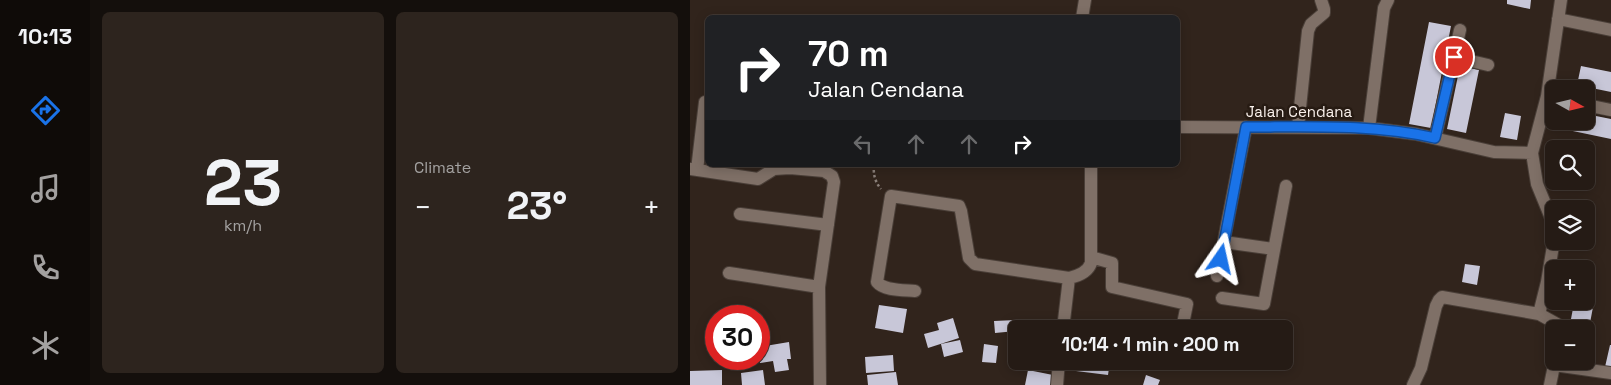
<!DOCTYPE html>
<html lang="en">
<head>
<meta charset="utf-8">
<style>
  :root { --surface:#251b15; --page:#2d241e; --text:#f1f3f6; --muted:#a3a1a0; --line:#423934; --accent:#1a73e8 }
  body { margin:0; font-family:"Space Grotesk",sans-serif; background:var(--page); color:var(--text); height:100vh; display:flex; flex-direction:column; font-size:19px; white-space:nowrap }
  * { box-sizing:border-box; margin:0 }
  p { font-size:16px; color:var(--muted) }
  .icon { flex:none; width:28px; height:28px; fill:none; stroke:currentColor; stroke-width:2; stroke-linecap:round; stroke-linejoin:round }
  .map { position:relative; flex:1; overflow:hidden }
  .sheet { display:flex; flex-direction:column; gap:12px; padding:12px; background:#140f0c; width:600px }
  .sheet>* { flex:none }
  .top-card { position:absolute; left:15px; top:15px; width:475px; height:152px; border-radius:8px; box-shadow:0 2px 12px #0003,0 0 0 1px var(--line); background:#202124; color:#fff; overflow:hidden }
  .needle { width:32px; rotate:98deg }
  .controls { position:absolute; left:855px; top:80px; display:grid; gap:10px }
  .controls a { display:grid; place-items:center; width:50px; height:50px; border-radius:8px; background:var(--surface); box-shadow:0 2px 12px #0003,0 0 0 1px var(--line); font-size:25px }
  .speed { position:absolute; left:15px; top:305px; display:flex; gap:10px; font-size:25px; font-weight:700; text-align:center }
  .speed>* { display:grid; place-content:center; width:65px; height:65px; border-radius:50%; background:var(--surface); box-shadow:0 2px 12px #0003,0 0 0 1px var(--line); line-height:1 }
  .speed .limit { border:8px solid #d22; background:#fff; color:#111 }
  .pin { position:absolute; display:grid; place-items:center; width:42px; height:42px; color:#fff; margin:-21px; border:2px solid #fff; border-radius:50%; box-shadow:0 1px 5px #0007 }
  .me { position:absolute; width:55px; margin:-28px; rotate:11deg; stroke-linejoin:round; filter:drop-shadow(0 0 4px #0008) }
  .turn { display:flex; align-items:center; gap:18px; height:105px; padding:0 20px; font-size:22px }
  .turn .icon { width:65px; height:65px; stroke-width:2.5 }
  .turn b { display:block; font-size:35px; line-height:42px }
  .lanes { display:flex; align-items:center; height:48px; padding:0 20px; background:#0003; justify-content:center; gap:25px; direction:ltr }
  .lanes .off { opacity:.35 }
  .big { font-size:38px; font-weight:700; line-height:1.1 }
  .sheet .widget { flex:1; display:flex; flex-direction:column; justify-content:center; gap:8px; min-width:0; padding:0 18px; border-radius:8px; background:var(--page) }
  .sheet .dial { align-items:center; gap:0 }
  .dial b { font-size:65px; line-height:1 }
  .heat { display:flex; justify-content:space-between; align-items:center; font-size:28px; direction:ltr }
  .sheet .tiles { flex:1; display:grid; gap:12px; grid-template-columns:repeat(2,1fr) }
  .trip { position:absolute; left:318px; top:320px; width:285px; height:50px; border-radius:8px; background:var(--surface); box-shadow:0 2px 12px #0003,0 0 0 1px var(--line); font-weight:700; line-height:50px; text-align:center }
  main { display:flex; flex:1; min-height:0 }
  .dock { display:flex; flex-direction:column; width:90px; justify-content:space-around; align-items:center; background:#0f0b08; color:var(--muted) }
  .dock .icon { width:35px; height:35px }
  .dock .active { color:var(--accent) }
  .dock b { font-size:22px; color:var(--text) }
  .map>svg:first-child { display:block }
</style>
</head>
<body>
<main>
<nav class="dock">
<b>10:13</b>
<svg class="icon active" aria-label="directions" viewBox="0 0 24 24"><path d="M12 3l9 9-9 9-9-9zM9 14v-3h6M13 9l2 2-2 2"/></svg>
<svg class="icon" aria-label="music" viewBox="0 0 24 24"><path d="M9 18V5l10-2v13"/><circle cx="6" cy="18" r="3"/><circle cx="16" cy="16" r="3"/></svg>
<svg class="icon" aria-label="phone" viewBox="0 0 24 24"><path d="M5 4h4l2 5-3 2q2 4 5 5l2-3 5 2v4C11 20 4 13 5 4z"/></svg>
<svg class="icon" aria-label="climate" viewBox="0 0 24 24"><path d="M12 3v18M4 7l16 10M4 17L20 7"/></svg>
</nav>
<section class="sheet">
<div class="tiles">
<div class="widget dial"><b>23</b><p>km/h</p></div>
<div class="widget"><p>Climate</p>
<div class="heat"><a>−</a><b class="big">23°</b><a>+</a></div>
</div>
</div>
</section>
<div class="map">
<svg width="921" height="385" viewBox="0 0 921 385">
  <rect width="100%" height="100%" fill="#31241c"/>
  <!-- building -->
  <path fill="#c8c7d8" d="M 817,0 L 841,0 L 840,9 L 817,4 Z
    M 739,22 L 761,26 L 741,128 L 719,124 Z
    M 770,66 L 789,70 L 776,133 L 757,129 Z
    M 891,66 L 921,72 L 921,92 L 887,85 Z
    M 815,113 L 831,116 L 827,140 L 810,137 Z
    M 896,114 L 921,119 L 921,139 L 878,130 L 880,121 L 896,121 Z
    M 885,144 L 903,147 L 900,172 L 896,171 L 896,149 L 884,149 Z
    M 775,264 L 790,266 L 787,285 L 772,282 Z
    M 861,293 L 864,294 L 864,301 L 880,301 L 878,311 L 858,307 Z
    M 884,303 L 903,307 L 900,323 L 881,319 Z
    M 189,305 L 217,309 L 213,333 L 185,328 Z
    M 263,318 L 269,338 L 238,348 L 234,334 L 249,330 L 247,323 Z
    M 326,320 L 326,331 L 305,333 L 304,321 Z
    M 270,340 L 273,352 L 254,357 L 251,344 Z
    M 99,342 L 101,359 L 97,359 L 99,370 L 85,372 L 83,361 L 70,363 L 69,347 Z
    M 294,344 L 308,346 L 306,363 L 292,362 Z
    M 920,345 L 921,345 L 921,368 L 915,367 Z
    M 203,355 L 204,371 L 176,373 L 175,357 Z
    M 325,361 L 349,361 L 348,370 L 325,369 Z
    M 387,361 L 420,361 L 418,375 L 386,371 Z
    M 32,370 L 32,385 L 0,385 L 0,371 Z
    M 73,370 L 75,385 L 52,385 L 51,373 Z
    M 338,370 L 363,375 L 361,385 L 335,385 Z
    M 206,372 L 208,385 L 178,385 L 177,375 Z
    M 456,375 L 470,380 L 468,385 L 453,385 Z"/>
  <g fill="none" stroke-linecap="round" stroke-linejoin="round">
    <defs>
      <path id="street" d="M 392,18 L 395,0
        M 868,19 L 921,30
        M 764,57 L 798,65
        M 896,105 L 921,110
        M 488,127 L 679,128 L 726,134 L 804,152 L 842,153 L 857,96 L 871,0
        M 608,127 L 618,31 L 621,24 L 634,13 L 634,9 L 631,0
        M 679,128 L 694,8 L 698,0
        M 745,138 L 770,30
        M 842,153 L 847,184 L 863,223 L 864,236
        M 0,169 L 68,179 L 84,169 L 100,168 L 134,171 L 142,176 L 144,182 L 129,287 L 130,385
        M 7,170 L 15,102
        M 50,214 L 138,225
        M 864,240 L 857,282 L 849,314 L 867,324 L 871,329
        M 534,242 L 584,249
        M 401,257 L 422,263 L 422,287 L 497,304 L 492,329
        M 39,273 L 129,287
        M 527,276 L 556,127
        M 225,291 C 214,290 194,291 187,282 L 201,196 L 269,206 L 271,211 L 279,258 L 285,264 L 379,278 C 388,276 398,272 401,263 L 401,165
        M 532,298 L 574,304 L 596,186
        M 373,329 L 379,278
        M 864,365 L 921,373
        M 367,385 L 369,361
        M 723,385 L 731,368 L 746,306 L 749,300 L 752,297 L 849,314
        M 860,385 L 865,361"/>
    </defs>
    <!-- street casing -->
    <use href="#street" stroke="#4a3f38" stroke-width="14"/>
    <!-- path -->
    <path stroke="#8a7f79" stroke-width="2.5" stroke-dasharray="2.5 2.5" stroke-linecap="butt" d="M 184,165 C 183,174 185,182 191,189"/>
    <!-- street -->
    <use href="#street" stroke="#7f7067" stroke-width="12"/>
  </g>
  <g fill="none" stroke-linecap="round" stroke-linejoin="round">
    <defs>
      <path id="route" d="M 531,259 L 556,127 C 620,127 683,124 745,138 L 764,57"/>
    </defs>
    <!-- route casing -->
    <use href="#route" stroke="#114b97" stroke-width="12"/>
    <!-- route -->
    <use href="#route" stroke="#1a73e8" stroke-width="9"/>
  </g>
  <g text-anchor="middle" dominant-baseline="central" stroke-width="5" stroke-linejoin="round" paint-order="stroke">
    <!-- street labels -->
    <g font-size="15" fill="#f9f0eb" stroke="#271b13">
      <text x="609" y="111">Jalan Cendana</text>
    </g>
  </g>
</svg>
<div class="controls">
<a><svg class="needle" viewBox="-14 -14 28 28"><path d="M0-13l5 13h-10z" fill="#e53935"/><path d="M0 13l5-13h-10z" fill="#a3a1a0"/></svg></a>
<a><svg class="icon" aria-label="search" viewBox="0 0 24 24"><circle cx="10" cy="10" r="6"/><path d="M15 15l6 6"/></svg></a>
<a><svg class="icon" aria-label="layers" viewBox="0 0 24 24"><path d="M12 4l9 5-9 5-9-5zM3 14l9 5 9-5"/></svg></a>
<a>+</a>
<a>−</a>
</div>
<div class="speed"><div class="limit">30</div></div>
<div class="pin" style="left:764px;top:57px;background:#d93025"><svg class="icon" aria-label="arrive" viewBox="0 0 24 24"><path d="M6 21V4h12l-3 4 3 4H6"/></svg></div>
<svg class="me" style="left:531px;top:259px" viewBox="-20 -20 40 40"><path d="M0-17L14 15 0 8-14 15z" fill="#1a73e8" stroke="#fff" stroke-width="4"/></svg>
<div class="trip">10:14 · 1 min · 200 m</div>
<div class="top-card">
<div class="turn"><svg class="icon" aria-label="right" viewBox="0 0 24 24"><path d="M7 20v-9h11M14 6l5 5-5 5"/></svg><div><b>70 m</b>Jalan Cendana</div></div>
<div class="lanes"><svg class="icon off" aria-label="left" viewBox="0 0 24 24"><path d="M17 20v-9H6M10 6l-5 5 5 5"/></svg><svg class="icon off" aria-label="ahead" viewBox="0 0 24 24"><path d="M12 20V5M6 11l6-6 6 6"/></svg><svg class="icon off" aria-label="ahead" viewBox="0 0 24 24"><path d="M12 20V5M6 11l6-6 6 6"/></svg><svg class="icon" aria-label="right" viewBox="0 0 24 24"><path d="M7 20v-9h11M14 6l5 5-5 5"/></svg></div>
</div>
</div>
</main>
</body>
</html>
